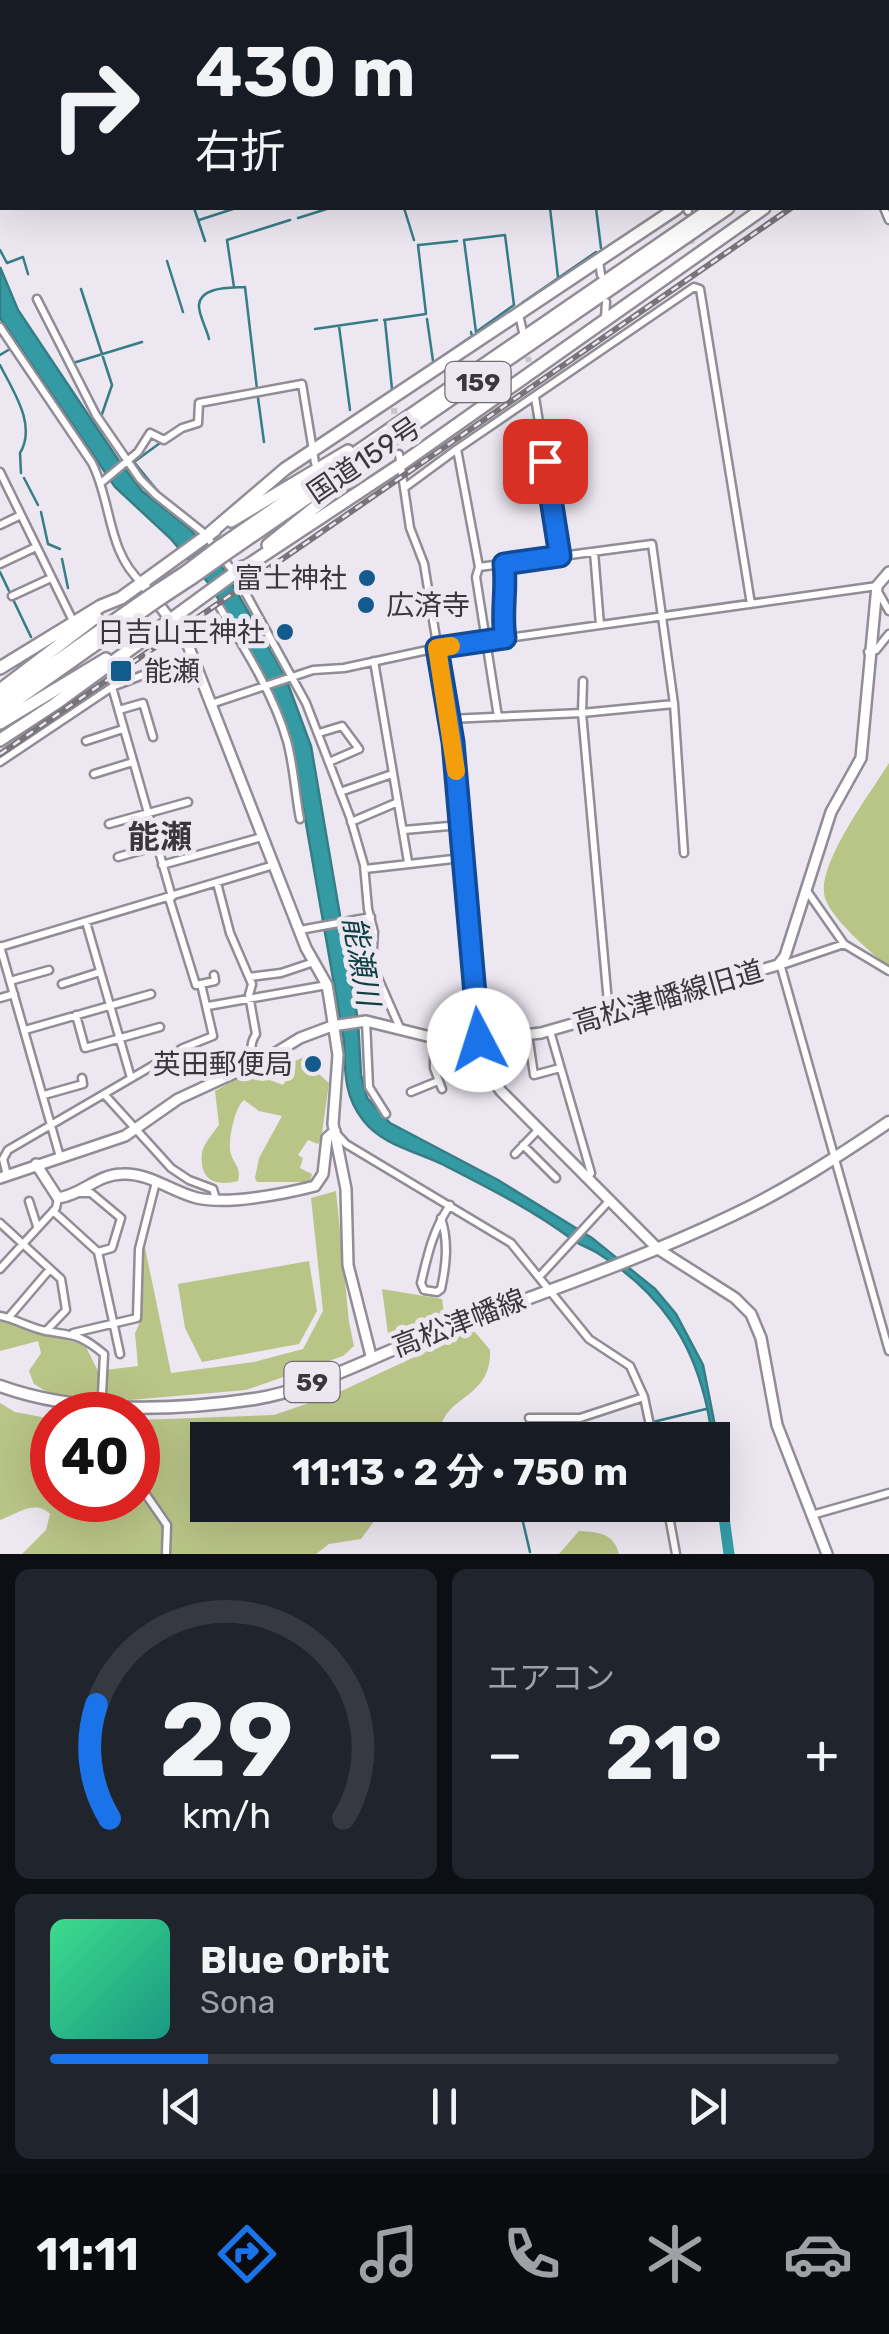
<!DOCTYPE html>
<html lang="ja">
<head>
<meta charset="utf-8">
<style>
  :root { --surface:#171b24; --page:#20242c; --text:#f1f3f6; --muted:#9ea1a6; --line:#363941; --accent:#1a73e8 }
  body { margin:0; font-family:Rubik,"Noto Sans JP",sans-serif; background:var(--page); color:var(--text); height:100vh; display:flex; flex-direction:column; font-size:38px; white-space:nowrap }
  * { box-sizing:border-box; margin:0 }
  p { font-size:32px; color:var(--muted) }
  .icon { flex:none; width:55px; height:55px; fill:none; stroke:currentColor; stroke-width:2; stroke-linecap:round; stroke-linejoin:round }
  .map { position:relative; height:1554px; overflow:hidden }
  .side { display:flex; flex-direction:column; gap:15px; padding:15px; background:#0d0f14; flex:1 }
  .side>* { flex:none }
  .top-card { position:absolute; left:0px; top:0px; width:890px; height:210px; box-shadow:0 10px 40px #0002; background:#171b24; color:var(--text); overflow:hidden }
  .speed { position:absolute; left:30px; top:1392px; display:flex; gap:20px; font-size:50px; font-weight:700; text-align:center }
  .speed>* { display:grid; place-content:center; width:130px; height:130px; border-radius:50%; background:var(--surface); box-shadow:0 10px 40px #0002; line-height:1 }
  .speed .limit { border:15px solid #d22; background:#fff; color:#111 }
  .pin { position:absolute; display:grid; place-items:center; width:85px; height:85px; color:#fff; margin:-42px; border-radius:20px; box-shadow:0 5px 15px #0006 }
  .me { position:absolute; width:110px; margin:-55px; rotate:355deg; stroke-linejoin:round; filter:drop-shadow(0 0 8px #0008) }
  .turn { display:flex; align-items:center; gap:35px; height:210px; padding:0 30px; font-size:45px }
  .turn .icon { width:130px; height:130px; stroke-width:2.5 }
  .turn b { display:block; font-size:70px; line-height:85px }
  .big { font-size:75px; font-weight:700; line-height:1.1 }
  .side .tile { flex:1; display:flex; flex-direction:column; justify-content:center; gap:15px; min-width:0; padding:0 35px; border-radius:15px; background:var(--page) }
  .side .dial { align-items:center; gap:0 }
  .dial svg { height:260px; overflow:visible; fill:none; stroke:var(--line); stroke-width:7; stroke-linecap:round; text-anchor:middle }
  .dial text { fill:var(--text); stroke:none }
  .song { display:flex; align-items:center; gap:30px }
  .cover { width:120px; height:120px; border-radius:15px; background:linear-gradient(135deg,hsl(150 70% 55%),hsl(170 70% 35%)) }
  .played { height:10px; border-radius:5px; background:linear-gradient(90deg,var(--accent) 20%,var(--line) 20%) }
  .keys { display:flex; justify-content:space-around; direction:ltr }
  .heat { display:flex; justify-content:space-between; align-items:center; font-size:55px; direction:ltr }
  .side .tiles { flex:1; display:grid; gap:15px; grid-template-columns:1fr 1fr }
  .tile:last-child { grid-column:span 2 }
  .trip { position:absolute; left:190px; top:1422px; width:540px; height:100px; border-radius:0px; background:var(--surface); box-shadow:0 10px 40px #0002; font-weight:700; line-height:100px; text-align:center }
  .tab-bar { display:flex; height:160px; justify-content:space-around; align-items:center; background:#090b0e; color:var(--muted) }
  .tab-bar .icon { width:70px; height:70px }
  .tab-bar .on { color:var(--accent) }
  .tab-bar b { font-size:45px; color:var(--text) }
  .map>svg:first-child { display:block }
</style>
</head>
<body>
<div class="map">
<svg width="889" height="1554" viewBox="0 0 889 1554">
  <rect width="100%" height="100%" fill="#ece7f1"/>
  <!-- green -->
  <path fill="#b9c487" d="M 889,763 L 889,968 C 872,953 832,920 825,898 C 815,866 872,791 889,763 Z
    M 306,1056 L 312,1068 L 329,1083 L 321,1140 L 318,1144 L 308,1140 L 298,1155 L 303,1158 L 300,1168 L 312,1174 L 310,1182 L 257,1182 L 255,1178 L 259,1158 L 282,1116 L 259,1111 L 244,1100 C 235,1107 229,1136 230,1149 C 231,1163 242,1165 238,1181 C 214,1187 199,1179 202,1153 C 203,1144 214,1132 219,1125 L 215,1091 L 249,1072 L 283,1085 L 288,1078 L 288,1064 Z
    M 336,1191 L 349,1322 L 354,1346 L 343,1356 L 246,1390 L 129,1400 L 50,1394 L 34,1384 L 29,1371 L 41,1353 L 38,1341 L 0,1351 L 0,1321 C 29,1323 56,1339 85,1345 L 98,1371 L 138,1366 L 135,1333 L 141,1320 L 144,1243 L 171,1373 L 254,1362 L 303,1349 L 323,1311 L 311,1198 Z
    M 309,1261 L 317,1311 L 299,1344 L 202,1362 L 185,1328 L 178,1284 Z
    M 382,1289 L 442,1299 L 445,1319 L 389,1341 Z
    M 475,1332 L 490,1350 C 492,1403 437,1394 440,1440 L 208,1440 L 208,1505 L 386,1505 L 361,1539 L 329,1544 L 316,1554 L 22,1554 L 46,1530 L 50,1514 C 35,1499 17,1514 0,1520 L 0,1403 L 15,1412 L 52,1419 L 52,1500 L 138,1500 L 138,1420 L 274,1415 L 335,1394 L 466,1333 Z
    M 579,1531 C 598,1532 614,1533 619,1554 L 559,1554 Z"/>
  <!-- water -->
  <path fill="#349ba5" stroke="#367d85" stroke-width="2.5" d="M 0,267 L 18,310 L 119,461 L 142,491 L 191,530 L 224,570 L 285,676 L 311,746 L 358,1021 L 361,1075 L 367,1098 L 390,1123 L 498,1180 L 592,1238 L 655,1289 L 676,1314 L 703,1365 L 724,1472 L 721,1502 C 713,1439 709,1375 671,1321 C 653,1295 626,1271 599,1254 C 591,1248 581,1246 573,1240 C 533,1210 487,1187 442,1164 C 415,1151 382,1145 363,1120 C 344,1096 345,1071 344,1041 L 293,749 L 268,681 L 210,585 L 170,538 L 115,487 L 0,318 Z"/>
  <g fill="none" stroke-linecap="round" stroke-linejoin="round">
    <!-- stream -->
    <path stroke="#367d85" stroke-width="2.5" d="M 128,0 L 129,2
      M 337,0 L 338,2
      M 563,0 L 564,2
      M 702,0 L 703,2
      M 799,0 L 800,2
      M 194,208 L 205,241
      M 404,208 L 414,240
      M 550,208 L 558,277
      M 596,208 L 601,248
      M 298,218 L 330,208
      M 199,220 L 233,209
      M 505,235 L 514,305 L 476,332 L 464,240 Z
      M 419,245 L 457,241
      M 0,250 L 7,263 L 23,257 L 28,274
      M 167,261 L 183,312
      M 234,287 L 227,240 L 290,220
      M 81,289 L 112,385 L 101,417
      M 522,303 L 596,252
      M 427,319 L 433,361
      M 384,320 L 426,314 L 418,245
      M 385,321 L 392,389
      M 339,326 L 350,410
      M 315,329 L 377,320
      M 209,339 C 207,329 198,314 199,305 C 201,286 231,288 245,287 L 257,389
      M 0,355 L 10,349
      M 436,361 L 472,336 L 471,332
      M 73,363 L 142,342
      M 0,365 C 13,391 37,425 20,453 L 21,473
      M 258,398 L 264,442
      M 160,443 L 134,462 L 160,494
      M 24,478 L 38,505
      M 41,512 L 48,544 L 60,549
      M 62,559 L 68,588
      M 0,572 L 31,637
      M 500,1440 L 506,1431 L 532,1430 L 552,1440
      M 608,1440 L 653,1422 L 706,1409
      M 519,1505 L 530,1552"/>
    <!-- river -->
    <path stroke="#349ba5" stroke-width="11" d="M 720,1488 L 729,1554"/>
    <!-- minor-tunnel -->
    <path stroke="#c8c4cd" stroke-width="6" stroke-dasharray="6 3" stroke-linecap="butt" d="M 688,211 L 692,246
      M 526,348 L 529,362
      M 394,408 L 395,423"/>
    <defs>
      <path id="minor" d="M 888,142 L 889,140
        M 687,208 L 688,211
        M 884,208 L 889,220
        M 599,261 L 601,275
        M 37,299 L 96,415 L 140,479 L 156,495 L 204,533 L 235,574
        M 519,315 L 523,332
        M 605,318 L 606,302
        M 0,327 L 92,463 C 112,502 107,552 142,583
        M 535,397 L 560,557
        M 399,454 L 410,528 L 424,564 L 449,719 L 582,713 L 674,704 L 652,544 L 479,567 L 457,449 L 694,287 L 700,289 L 751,604
        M 0,472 L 73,621
        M 102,482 L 138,452 L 150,433 L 164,440 L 182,428 L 198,423 L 199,403 L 302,384 L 315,463
        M 404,488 L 457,449
        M 0,525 L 21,515
        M 594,552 L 600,625
        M 0,564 L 36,547
        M 504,564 C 507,590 501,612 505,638
        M 479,567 L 476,577 L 498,717
        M 877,590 L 889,611
        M 245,592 L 306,703 L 350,817 L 364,865 L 368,909 L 374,932 L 371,976 L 378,978 L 400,1028
        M 12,596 L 51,578
        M 220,608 C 245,649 274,695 287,741 C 294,767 295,793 300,819
        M 868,652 L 876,650 L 889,634
        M 374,661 L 408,862
        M 583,681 L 582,713 L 609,1014
        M 211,704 L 313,670 L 344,668 L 437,648 L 877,586
        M 674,704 L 684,853
        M 119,710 L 143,703 L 153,737
        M 319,733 L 342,726 L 359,749 L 329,762
        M 86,741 L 123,729
        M 0,762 L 112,687
        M 94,774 L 133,762
        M 340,792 L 392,774
        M 351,822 L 398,802
        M 109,824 L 188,802
        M 404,830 L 460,825
        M 118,857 L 157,846
        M 162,865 L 262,837
        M 365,869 L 462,858
        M 217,883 L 230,933 L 252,984 L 249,995 L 256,1034 C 249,1045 251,1051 256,1063
        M 807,891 L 844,944 L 889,971
        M 172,897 L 112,687 L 192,656
        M 169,898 L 196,985 L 215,981 L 214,975
        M 86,922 L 131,1078
        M 300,930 L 371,917
        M 0,946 L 60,1157
        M 0,947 L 274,865
        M 779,966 L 844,944
        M 781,967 L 889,1351
        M 249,977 L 281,973 L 314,962
        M 10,981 L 49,970
        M 62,984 L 100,972
        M 0,998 L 14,994
        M 208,1006 L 327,985
        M 76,1015 L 85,1048 L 160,1027
        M 366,1021 L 369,1087 L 386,1114
        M 25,1030 L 151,994
        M 550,1031 L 591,1173 L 588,1178
        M 528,1034 L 534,1075 L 560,1068
        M 434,1037 L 434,1068 L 442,1089
        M 411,1092 L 438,1081
        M 104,1094 L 171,1168 L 189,1180 L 213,1189 L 216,1199
        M 44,1095 L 83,1084 L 82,1078
        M 336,1133 L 346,1144 L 511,1243 L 589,1339 L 630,1366 L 644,1397 L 653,1440
        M 523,1145 L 556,1178
        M 515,1154 L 539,1129
        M 7,1175 L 3,1159 L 8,1150 L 183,1048 L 213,1036 L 201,984
        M 79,1193 L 91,1193 L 121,1218 L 112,1248 L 98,1252 L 120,1354
        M 29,1201 L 37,1226
        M 53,1211 L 98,1252
        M 441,1218 C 449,1242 446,1266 441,1289 L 437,1292 L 424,1290 L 421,1283 C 428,1253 433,1230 450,1205
        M 0,1223 L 61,1279 L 66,1310 L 46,1331
        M 0,1269 L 56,1208 L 58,1198
        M 539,1277 L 610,1200
        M 0,1316 C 16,1319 30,1328 46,1331 C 75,1336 80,1334 104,1354 L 102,1394
        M 9,1317 L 50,1269
        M 73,1333 L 137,1318 L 139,1249 L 156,1182
        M 529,1418 L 580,1418 L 644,1397
        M 138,1483 L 167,1525 L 166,1554
        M 667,1505 L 676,1554
        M 812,1515 L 889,1493"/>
      <path id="tertiary" d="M 143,584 L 186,640 L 306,948 L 327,985 L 330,1003 L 338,1055 L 333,1124 L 346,1189 L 348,1265 L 371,1356
        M 449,719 L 479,1040 L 489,1075 L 501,1091 L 658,1249
        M 36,1164 L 58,1198 C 82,1195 97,1174 123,1174 C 150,1173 172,1192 197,1198 C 228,1205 284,1194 315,1186 L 323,1174 L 327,1138 L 335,1131
        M 0,1178 L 125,1136 L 178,1099 L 269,1057 L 300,1038 L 332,1026 L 366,1021 L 443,1040 L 479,1040 L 541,1033 L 778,965 L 785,956 L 831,812 L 861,758 L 877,586 L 889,572"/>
      <path id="secondary" d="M 658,1249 L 735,1298 L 751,1314 L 761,1338 L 777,1425 L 827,1554"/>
      <path id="primary" d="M 0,1386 C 77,1414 173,1411 254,1399 C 309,1391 371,1357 424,1337 C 527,1298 633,1263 733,1215 C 788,1189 839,1156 889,1122"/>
      <path id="trunk" d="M 888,44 L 889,42
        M 888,71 L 889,70
        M 888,85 L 889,84
        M 888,111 L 889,109
        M 231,521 L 348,451
        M 210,533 L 285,469 L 677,208
        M 268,545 L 359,472
        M 220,546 L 712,208
        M 226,554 L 728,208
        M 238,572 L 400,465 L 764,208
        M 158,590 L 187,571
        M 163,597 L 192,578
        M 0,668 L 101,606 L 121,598 L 215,530
        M 0,690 L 96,617
        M 0,701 L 142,601
        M 0,712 L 147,608
        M 0,723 L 106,659
        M 0,740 L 55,704 L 243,567"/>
    </defs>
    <!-- minor casing -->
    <use href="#minor" stroke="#918c95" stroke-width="11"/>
    <!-- tertiary casing -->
    <use href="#tertiary" stroke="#918c95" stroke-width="14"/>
    <!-- secondary casing -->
    <use href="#secondary" stroke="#918c95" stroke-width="14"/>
    <!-- primary casing -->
    <use href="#primary" stroke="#918c95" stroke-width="15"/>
    <!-- trunk casing -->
    <use href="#trunk" stroke="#918c95" stroke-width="16"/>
    <!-- minor -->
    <use href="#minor" stroke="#fff" stroke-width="6"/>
    <!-- tertiary -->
    <use href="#tertiary" stroke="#fff" stroke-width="9"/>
    <!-- secondary -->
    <use href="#secondary" stroke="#fff" stroke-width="9"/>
    <!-- primary -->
    <use href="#primary" stroke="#fff" stroke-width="10"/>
    <!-- trunk -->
    <use href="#trunk" stroke="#fff" stroke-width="11"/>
    <defs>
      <path id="rail" d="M 888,128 L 889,126
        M 0,754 L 791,208"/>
    </defs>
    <!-- rail casing -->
    <use href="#rail" stroke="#77747a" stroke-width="6"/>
    <!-- rail -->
    <use href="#rail" stroke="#ece7f1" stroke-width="2.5" stroke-dasharray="8" stroke-linecap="butt"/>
    <defs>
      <path id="minor-bridge" d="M 100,1415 L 102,1394"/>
      <path id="trunk-bridge" d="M 187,571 L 220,546
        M 192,578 L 226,554
        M 142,601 L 158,590
        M 147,608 L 163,597"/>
    </defs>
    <!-- minor-bridge casing -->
    <use href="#minor-bridge" stroke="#918c95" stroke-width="11" stroke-linecap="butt"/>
    <!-- trunk-bridge casing -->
    <use href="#trunk-bridge" stroke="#918c95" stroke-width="16" stroke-linecap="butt"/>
    <!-- minor-bridge -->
    <use href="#minor-bridge" stroke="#fff" stroke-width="6"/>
    <!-- trunk-bridge -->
    <use href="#trunk-bridge" stroke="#fff" stroke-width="11"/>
  </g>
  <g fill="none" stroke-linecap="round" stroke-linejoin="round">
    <defs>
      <path id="route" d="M 479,1040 L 453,742 L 437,648 L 505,638 C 501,612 507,590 504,564 L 560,556 L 545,461"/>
    </defs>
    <!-- route casing -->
    <use href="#route" stroke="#114b97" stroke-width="25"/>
    <!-- route -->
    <use href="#route" stroke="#1a73e8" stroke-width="18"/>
    <!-- slow -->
    <path stroke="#f59e0b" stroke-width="18" d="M 451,646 L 437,648 L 456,771"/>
  </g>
  <!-- markers -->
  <g fill="#135a8e" stroke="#ece7f1" stroke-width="4">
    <circle cx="367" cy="578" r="10"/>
    <circle cx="366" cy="605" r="10"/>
    <circle cx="285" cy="632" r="10"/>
    <rect x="109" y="659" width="24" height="24" rx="5"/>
    <circle cx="313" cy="1064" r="10"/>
  </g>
  <g text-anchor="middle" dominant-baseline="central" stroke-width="10" stroke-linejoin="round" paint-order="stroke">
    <!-- shield labels -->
    <g fill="#ece7f1" stroke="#6f6c72" stroke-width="2.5">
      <rect x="445.5" y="362" width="65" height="40" rx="8"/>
      <rect x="284.5" y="1362" width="55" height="40" rx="8"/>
    </g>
    <g font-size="25" font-weight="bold" fill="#39373b">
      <text x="478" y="382">159</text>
      <text x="312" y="1382">59</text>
    </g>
    <!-- street labels -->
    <g font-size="28" fill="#39373b" stroke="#ece7f1">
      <text transform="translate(364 460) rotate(-34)">国道159号</text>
      <text transform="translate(668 997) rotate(-16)">高松津幡線旧道</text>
      <text transform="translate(459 1323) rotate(-21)">高松津幡線</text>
    </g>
    <!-- poi labels -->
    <g font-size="28" fill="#39373b" stroke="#ece7f1" text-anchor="end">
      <text x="347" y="578">富士神社</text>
      <text x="386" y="605" text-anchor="start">広済寺</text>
      <text x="265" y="632">日吉山王神社</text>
      <text x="144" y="671" text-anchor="start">能瀬</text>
      <text x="293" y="1064">英田郵便局</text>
    </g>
    <!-- water labels -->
    <g font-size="30" font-style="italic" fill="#103f43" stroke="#ece7f1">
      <text transform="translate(361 961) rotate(80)">能瀬川</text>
    </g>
    <!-- quarter labels -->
    <g font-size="32" font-weight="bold" fill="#39373b" stroke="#ece7f1">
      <text x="160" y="837">能瀬</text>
    </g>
  </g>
</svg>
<div class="speed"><div class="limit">40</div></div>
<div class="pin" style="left:545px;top:461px;background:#d93025"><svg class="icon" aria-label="arrive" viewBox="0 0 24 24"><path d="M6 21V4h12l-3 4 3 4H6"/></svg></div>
<svg class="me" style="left:479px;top:1040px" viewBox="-20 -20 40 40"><circle r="19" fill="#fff"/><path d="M0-13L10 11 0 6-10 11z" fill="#1a73e8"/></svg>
<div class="trip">11:13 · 2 分 · 750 m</div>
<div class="top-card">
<div class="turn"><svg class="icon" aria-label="right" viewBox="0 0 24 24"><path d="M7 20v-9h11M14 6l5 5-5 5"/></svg><div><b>430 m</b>右折</div></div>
</div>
</div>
<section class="side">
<div class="tiles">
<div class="tile dial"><svg viewBox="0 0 100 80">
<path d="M14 69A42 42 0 1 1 86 69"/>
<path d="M14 69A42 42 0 0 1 10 34" stroke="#1a73e8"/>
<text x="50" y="56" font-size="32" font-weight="700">29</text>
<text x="50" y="72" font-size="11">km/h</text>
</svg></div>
<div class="tile"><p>エアコン</p>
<div class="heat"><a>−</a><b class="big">21°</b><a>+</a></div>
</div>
<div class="tile">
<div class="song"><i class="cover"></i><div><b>Blue Orbit</b><p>Sona</p></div></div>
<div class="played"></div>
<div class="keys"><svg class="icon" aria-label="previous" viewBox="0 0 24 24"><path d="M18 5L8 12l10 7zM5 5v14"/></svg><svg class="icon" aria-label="pause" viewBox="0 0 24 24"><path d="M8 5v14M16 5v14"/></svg><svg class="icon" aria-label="next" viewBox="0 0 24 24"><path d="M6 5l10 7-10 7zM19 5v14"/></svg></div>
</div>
</div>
</section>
<nav class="tab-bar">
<b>11:11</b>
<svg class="icon on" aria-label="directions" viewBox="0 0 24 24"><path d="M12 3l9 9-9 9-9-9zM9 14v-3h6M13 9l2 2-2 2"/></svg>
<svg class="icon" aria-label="music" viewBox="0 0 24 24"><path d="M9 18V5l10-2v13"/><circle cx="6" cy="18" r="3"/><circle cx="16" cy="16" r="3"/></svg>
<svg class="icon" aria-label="phone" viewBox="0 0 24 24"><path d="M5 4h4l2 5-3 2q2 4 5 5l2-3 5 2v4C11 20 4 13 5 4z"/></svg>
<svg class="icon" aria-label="climate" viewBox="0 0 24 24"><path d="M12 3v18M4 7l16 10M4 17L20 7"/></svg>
<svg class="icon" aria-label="car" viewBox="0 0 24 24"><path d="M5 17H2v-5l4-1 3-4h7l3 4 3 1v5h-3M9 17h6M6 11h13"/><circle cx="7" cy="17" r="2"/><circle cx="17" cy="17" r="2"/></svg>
</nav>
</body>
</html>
